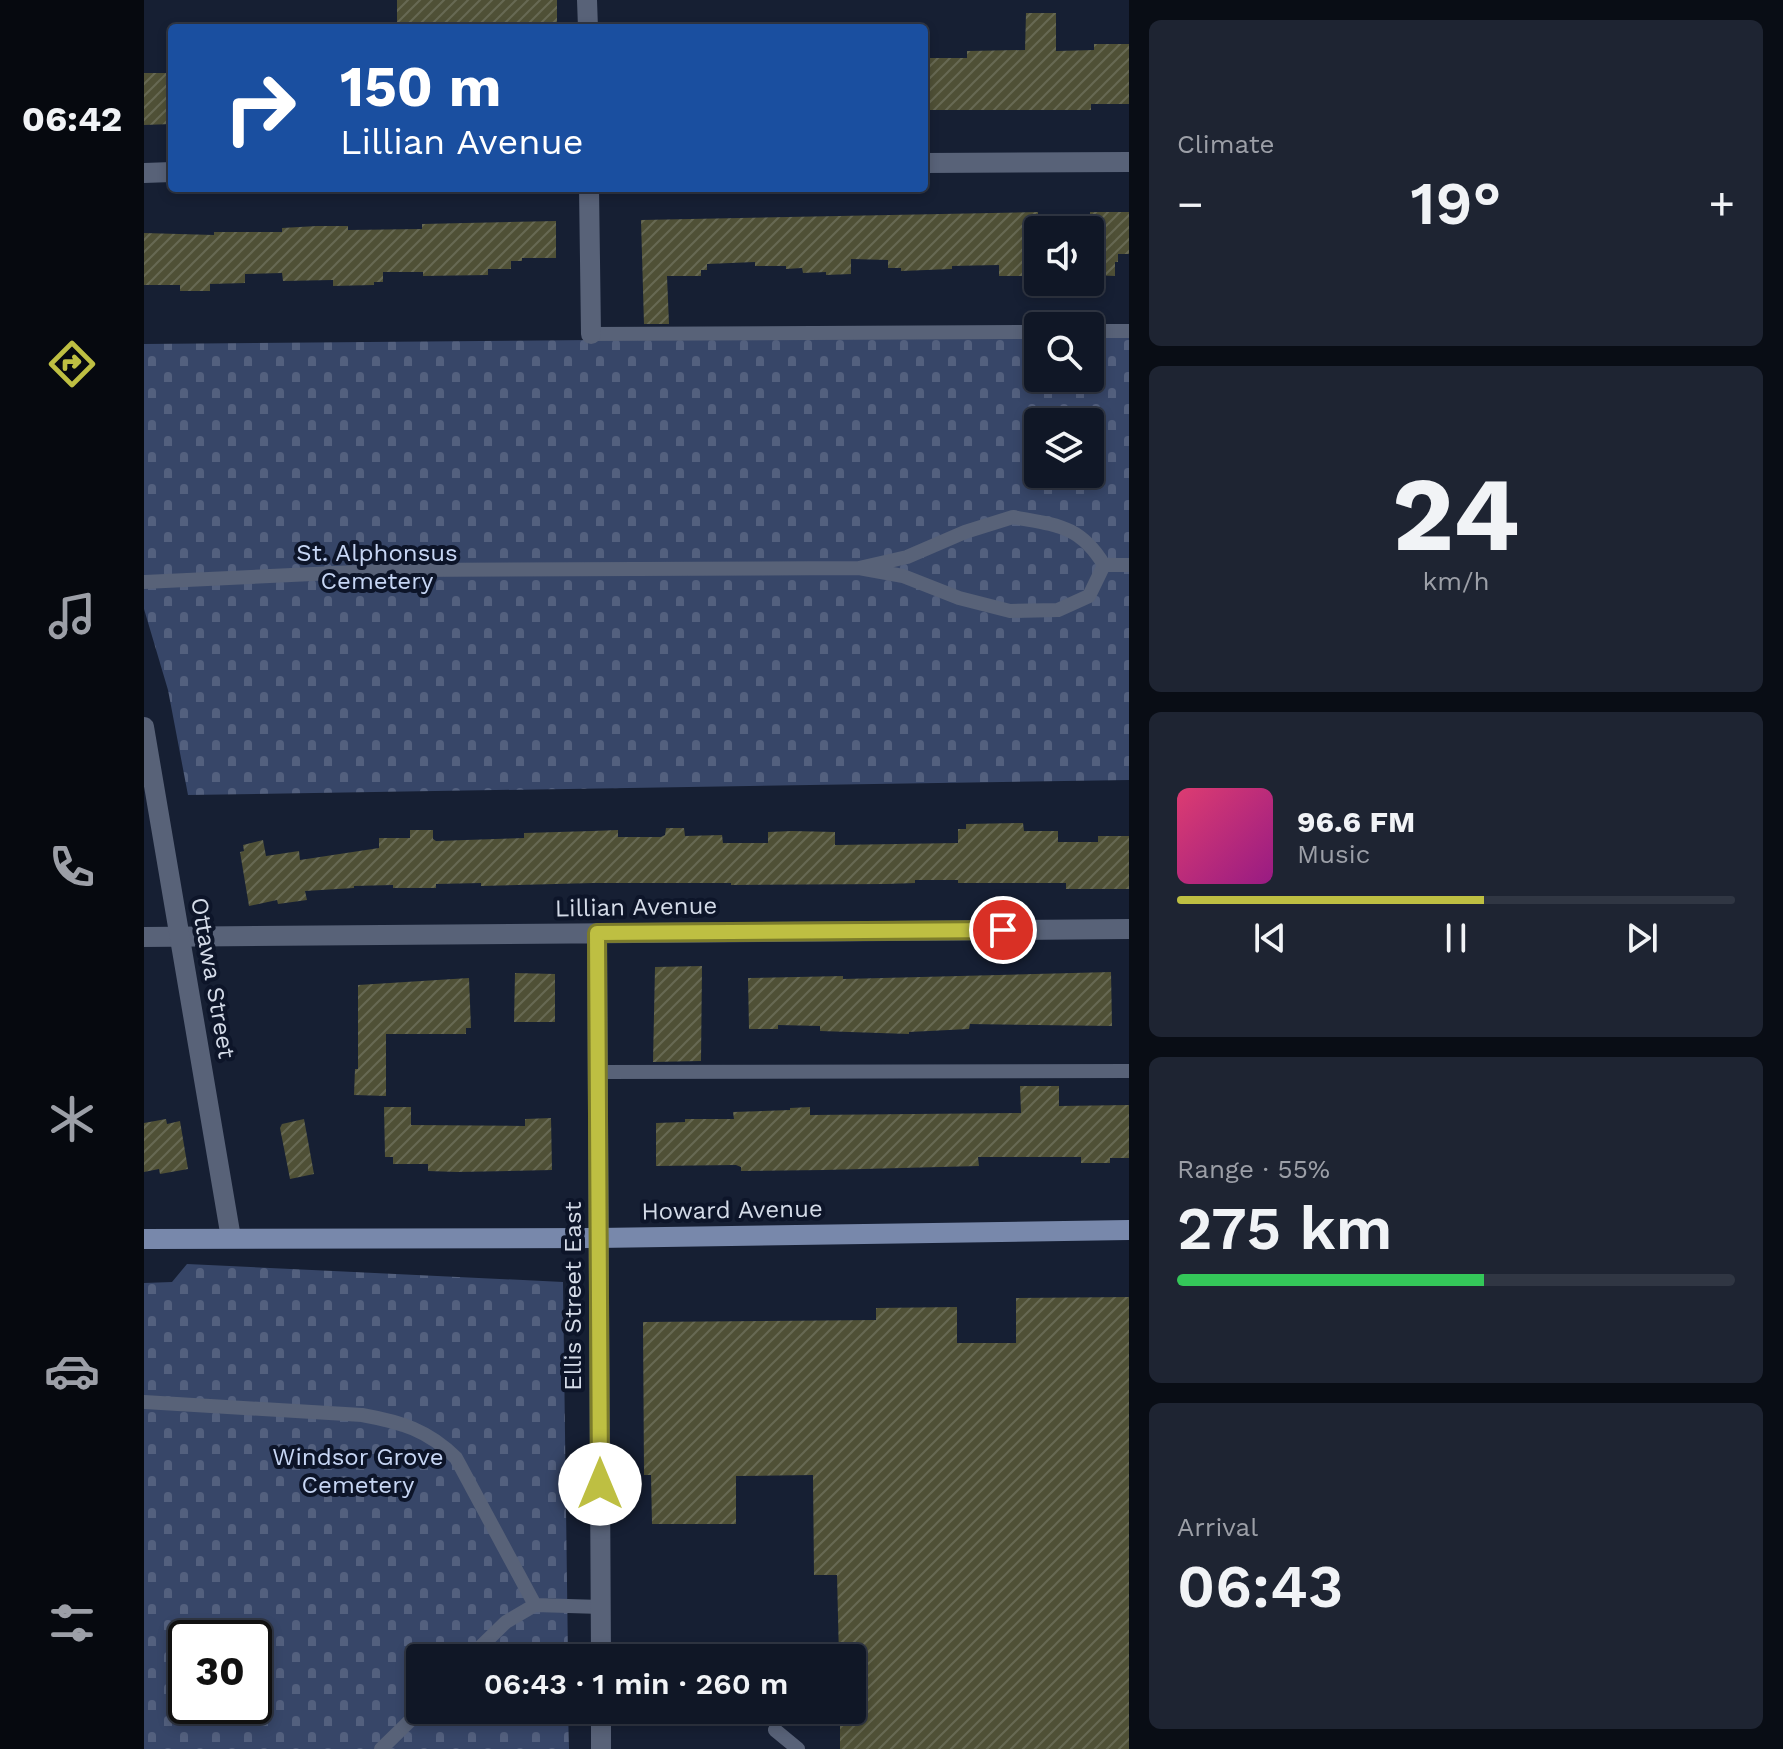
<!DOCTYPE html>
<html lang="en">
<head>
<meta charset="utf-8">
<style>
  :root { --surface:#101726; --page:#1e2432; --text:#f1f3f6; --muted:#9c9fa7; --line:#303643; --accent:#bebf42 }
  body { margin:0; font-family:"Work Sans",sans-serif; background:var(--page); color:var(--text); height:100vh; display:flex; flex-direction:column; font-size:30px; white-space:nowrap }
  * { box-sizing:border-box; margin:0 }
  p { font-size:26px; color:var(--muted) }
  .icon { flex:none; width:44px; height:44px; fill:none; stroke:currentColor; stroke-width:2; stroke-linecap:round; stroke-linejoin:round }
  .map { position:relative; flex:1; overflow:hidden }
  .drawer { display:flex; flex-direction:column; gap:20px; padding:20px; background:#090d15; width:654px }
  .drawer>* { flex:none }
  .banner { position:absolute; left:24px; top:24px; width:760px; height:168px; border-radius:8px; box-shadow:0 4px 12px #0003,0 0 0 2px var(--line); background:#1a4fa0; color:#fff; overflow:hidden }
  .fabs { position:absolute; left:880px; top:216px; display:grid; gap:16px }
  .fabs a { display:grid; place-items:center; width:80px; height:80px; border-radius:8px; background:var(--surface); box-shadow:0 4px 12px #0003,0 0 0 2px var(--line); font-size:40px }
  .speed { position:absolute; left:24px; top:1620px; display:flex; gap:16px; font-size:40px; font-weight:700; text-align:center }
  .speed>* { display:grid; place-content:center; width:104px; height:104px; border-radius:50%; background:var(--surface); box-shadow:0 4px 12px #0003,0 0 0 2px var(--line); line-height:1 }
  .speed .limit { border:4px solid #111; border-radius:12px; background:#fff; color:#111 }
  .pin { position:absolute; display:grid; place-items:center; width:68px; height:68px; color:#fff; margin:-34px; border:4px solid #fff; border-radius:50%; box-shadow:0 2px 8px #0007 }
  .me { position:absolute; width:88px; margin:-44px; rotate:0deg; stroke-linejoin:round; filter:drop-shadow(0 0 6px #0008) }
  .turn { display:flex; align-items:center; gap:28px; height:168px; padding:0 40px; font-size:36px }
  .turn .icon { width:104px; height:104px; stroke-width:2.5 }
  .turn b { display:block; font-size:56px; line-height:68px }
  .big { font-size:60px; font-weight:600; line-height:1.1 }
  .drawer .tile { flex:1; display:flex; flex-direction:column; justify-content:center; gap:12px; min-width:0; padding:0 28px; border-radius:12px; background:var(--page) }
  .drawer .dial { align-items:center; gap:0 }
  .dial b { font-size:104px; line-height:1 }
  .song { display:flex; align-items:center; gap:24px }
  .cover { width:96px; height:96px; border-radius:12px; background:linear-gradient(135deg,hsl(340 70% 55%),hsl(310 70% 35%)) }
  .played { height:8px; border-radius:4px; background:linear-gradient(90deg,var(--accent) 55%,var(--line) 55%) }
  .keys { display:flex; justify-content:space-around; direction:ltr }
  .heat { display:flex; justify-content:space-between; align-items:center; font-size:44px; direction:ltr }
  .charge { height:12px; border-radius:6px; background:linear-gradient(90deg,#34c759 55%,var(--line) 0) }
  .trip { position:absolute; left:262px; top:1644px; width:460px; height:80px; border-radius:8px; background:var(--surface); box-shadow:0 4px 12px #0003,0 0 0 2px var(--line); font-weight:600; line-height:80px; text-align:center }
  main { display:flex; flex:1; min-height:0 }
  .tab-bar { display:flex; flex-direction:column; width:144px; justify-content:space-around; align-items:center; background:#06090f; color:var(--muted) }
  .tab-bar .icon { width:56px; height:56px }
  .tab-bar .current { color:var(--accent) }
  .tab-bar b { font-size:36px; color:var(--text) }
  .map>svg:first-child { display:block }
</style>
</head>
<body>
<main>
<nav class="tab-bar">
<b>06:42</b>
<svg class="icon current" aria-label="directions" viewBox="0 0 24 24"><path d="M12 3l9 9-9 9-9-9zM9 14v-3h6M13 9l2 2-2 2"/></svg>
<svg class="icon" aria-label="music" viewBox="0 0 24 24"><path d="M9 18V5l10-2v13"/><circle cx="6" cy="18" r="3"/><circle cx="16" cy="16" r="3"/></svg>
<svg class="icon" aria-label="phone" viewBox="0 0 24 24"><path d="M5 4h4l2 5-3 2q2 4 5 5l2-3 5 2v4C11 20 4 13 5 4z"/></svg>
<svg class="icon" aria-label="climate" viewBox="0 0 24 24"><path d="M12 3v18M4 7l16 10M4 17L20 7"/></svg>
<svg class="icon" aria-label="car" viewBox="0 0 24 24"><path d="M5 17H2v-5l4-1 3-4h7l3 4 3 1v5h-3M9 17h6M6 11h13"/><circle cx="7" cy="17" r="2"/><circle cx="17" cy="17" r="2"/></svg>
<svg class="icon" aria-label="filters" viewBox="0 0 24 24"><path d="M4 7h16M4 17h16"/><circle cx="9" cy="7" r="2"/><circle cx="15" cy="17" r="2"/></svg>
</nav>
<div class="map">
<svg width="985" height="1749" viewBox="0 0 985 1749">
  <defs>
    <pattern id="cemetery-stones" width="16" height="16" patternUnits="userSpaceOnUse" patternTransform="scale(2)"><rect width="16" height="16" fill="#374668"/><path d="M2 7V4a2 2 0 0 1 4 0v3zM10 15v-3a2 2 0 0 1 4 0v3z" fill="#53607e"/></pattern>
    <pattern id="building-hatch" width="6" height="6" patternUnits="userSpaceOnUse" patternTransform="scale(2)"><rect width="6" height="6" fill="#4f5036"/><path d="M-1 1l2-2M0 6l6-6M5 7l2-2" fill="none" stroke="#676953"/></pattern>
  </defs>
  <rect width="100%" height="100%" fill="#161f33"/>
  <!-- cemetery -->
  <path fill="url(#cemetery-stones)" fill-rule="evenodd" d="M 946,335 L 985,335 L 985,780 L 44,795 L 24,690 L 0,609 L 0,344 L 894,336 L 894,378 L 946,378 ZM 894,422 L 946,422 L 946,474 L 894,474 Z
    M 43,1264 L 419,1282 L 424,1658 L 276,1658 L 276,1710 L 424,1710 L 425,1749 L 0,1749 L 0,1283 L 28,1282 ZM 42,1638 L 110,1638 L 110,1706 L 42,1706 Z"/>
  <!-- building -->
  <path fill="url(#building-hatch)" d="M 253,0 L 413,0 L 413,28 L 253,28 Z
    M 882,13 L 912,13 L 912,51 L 950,50 L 950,44 L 985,44 L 985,104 L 947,104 L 947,110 L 780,110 L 780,58 L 823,58 L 823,51 L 881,50 Z
    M 0,73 L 27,73 L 28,124 L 0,125 Z
    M 894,212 L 894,276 L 855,276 L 855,265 L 808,266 L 808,269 L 757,271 L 757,268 L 744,268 L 744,260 L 707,259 L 707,274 L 682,275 L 682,272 L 659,273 L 658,268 L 642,269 L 642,266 L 611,266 L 611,262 L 563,264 L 563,270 L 557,270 L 557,276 L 523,276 L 525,324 L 500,324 L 497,220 Z
    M 946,212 L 985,212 L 985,254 L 974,254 L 974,262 L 971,262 L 971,276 L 946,275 Z
    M 412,221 L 412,258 L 378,258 L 378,261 L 367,261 L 367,269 L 344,269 L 344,275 L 279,276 L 279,272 L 239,272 L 239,282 L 230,282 L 230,285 L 189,286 L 189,280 L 139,281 L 138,273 L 101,274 L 101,283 L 66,284 L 66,291 L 36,291 L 36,285 L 0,285 L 0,233 L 70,235 L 70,232 L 138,232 L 138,228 L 173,226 L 204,226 L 204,230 L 278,229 L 278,224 Z
    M 879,823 L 880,831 L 914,831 L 914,842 L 954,842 L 954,836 L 985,836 L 985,889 L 922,889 L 922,883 L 814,883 L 814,880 L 771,880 L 771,883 L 742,884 L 587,885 L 587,883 L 449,883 L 337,886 L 337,883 L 292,884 L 292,888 L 249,888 L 249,885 L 210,886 L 210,888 L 161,891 L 163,900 L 134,904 L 133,900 L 105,906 L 96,852 L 100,851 L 99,845 L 119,840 L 122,856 L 155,851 L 156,860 L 235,848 L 235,838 L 266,838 L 266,830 L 289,830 L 289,839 L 292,841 L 380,838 L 380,833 L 448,831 L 474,830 L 474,837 L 517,837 L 521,835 L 522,828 L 540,828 L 541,836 L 578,835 L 579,843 L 624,843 L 624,832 L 648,831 L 691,832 L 691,845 L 814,843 L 814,829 L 822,829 L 822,824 Z
    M 558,966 L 557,1061 L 509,1062 L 511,967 Z
    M 967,972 L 968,1026 L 826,1024 L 825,1029 L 765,1032 L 765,1034 L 676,1031 L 676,1026 L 634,1025 L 634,1029 L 605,1029 L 604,978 L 699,976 L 699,979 Z
    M 371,973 L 411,974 L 411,1022 L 370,1022 Z
    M 325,978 L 327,1028 L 322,1028 L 322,1034 L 242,1034 L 242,1096 L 210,1095 L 211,1069 L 214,1069 L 214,985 Z
    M 876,1086 L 915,1086 L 915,1106 L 985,1105 L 985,1158 L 966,1158 L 966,1163 L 937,1163 L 937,1157 L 834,1157 L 835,1166 L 681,1170 L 597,1171 L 597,1167 L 592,1165 L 512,1166 L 512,1123 L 541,1122 L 541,1119 L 590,1119 L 589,1112 L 646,1110 L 646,1108 L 666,1107 L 666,1115 L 877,1113 Z
    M 240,1107 L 267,1107 L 267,1125 L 381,1126 L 381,1119 L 407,1118 L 408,1170 L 313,1172 L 284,1171 L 284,1164 L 249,1164 L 249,1157 L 241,1157 Z
    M 22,1119 L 23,1124 L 36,1121 L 44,1169 L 16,1174 L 15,1169 L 0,1172 L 0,1123 Z
    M 160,1119 L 170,1174 L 146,1179 L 136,1128 L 138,1124 Z
    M 985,1297 L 985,1749 L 696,1749 L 696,1710 L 708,1710 L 708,1658 L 695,1658 L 693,1575 L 670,1575 L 669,1475 L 592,1476 L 592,1524 L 508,1524 L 507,1475 L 500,1475 L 499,1322 L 732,1320 L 732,1308 L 813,1307 L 813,1343 L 872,1343 L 872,1298 Z"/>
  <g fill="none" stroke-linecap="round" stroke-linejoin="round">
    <!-- service -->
    <path stroke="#586278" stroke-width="14" d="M 946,331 L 985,331
      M 447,334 L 894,332
      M 869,517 C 912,525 936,525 960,565 L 945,596 L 914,610 L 866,611 L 815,598 L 759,576 L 715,568 L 763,557 L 821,532 Z
      M 960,565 L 985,565
      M 0,582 L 255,570 L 715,568
      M 453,1072 L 985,1071
      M 0,1402 L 218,1415 C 257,1422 284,1430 312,1458 L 391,1605 L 457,1607
      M 325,1658 L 362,1622 L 391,1605
      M 631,1730 L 654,1749
      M 237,1749 L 277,1710"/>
    <!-- minor -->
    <path stroke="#586278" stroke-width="20" d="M 443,0 L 444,28
      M 780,163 L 985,162
      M 0,173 L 28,172
      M 445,188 L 447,334
      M 453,933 L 457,1658
      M 0,937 L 985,929
      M 457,1710 L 457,1749"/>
    <!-- tertiary -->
    <path stroke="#586278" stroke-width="20" d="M 0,727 L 87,1238"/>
    <!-- secondary -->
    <path stroke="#7888ab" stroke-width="20" d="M 0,1239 L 454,1238 L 985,1230"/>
  </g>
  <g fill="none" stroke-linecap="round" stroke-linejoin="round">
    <defs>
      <path id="route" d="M 456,1484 L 453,933 L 859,930"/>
    </defs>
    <!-- route casing -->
    <use href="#route" stroke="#7c7c2b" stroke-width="20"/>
    <!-- route -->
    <use href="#route" stroke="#bebf42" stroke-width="14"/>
  </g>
  <g text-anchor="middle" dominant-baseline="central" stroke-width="8" stroke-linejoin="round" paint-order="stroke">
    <!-- park labels -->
    <g font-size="24" fill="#c7d6f4" stroke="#0d1529">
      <text x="233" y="553">St. Alphonsus<tspan x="233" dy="28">Cemetery</tspan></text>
      <text x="214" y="1457">Windsor Grove<tspan x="214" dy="28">Cemetery</tspan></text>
    </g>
    <!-- street labels -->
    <g font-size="24" fill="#d4dbe8" stroke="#0d1529">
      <text transform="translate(492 907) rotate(-1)">Lillian Avenue</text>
      <text transform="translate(69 978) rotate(80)">Ottawa Street</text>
      <text transform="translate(588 1210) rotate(-1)">Howard Avenue</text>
      <text transform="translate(429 1296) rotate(-90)">Ellis Street East</text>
    </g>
  </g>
</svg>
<div class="fabs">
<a><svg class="icon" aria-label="sound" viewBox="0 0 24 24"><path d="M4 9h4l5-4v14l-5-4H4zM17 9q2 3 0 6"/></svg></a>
<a><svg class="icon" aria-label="search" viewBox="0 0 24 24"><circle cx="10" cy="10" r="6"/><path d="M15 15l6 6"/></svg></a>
<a><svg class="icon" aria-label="layers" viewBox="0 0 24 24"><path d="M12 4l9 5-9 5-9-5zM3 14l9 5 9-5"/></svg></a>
</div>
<div class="speed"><div class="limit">30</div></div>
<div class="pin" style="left:859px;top:930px;background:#d93025"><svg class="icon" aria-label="arrive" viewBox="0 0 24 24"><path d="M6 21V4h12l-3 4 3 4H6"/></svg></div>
<svg class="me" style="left:456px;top:1484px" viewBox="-20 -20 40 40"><circle r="19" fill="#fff"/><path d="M0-13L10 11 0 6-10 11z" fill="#bebf42"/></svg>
<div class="trip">06:43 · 1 min · 260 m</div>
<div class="banner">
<div class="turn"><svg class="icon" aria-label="right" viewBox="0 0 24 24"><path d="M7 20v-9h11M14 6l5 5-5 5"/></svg><div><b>150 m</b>Lillian Avenue</div></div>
</div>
</div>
<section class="drawer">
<div class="tile"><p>Climate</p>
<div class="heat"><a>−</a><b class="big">19°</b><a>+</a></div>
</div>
<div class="tile dial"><b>24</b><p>km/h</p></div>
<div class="tile">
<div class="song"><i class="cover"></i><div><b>96.6 FM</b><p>Music</p></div></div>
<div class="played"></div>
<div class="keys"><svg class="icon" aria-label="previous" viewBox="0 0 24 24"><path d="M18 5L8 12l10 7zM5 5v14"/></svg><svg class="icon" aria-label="pause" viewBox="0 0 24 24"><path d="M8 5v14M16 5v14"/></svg><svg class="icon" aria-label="next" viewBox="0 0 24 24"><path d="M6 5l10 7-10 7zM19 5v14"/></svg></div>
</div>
<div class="tile"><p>Range · 55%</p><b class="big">275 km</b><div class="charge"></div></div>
<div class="tile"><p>Arrival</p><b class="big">06:43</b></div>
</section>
</main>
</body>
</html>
